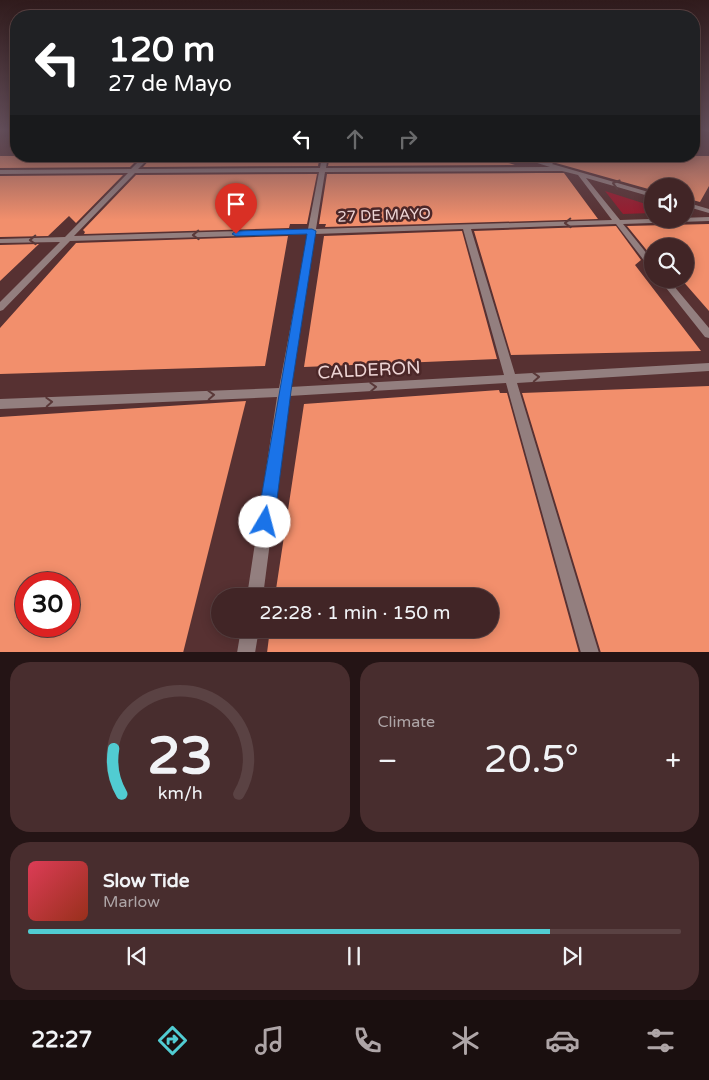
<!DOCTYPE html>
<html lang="en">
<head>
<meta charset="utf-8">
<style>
  :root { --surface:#412526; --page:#482d2e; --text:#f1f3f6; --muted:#aea5a7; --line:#5a4243; --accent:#51ccd2 }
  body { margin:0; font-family:"Varela Round",sans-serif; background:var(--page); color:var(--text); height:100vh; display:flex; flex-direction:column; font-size:19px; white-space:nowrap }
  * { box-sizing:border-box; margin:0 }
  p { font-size:16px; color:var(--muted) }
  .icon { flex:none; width:28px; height:28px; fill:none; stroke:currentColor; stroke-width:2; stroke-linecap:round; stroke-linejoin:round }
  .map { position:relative; height:652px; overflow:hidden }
  .side { display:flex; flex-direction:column; gap:10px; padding:10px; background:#241415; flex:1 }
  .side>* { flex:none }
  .hud { position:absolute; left:10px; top:10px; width:690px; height:152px; border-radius:20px; box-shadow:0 2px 12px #0003,0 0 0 1px var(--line); background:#202124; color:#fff; overflow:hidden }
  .buttons { position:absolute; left:644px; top:178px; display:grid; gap:10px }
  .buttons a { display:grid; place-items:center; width:50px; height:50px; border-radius:50%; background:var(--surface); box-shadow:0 2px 12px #0003,0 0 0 1px var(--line); font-size:25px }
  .speed { position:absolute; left:15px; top:572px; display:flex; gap:10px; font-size:25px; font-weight:700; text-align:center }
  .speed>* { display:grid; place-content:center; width:65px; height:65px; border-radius:50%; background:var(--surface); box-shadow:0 2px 12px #0003,0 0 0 1px var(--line); line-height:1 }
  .speed .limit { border:8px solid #d22; background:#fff; color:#111 }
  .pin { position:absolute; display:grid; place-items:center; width:42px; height:42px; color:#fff; margin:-51px -21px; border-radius:50% 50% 50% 0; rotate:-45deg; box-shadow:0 0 5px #0007 }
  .pin .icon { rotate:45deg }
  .me { position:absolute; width:55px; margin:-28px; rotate:8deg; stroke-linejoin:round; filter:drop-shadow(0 0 4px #0008) }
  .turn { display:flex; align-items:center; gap:18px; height:105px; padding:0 15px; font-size:22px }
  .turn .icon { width:65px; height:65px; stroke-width:2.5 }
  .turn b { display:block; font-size:35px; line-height:42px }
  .lanes { display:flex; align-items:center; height:48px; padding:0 15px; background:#0003; justify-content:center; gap:25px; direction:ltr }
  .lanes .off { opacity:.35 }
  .big { font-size:38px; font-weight:600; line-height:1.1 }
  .side .widget { flex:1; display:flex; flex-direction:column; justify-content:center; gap:8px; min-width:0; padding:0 18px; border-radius:20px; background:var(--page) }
  .side .dial { align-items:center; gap:0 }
  .dial svg { height:130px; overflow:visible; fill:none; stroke:var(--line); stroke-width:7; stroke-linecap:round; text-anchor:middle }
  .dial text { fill:var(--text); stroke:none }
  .song { display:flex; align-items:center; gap:15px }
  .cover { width:60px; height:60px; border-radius:8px; background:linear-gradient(135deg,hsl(350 70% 55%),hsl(10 70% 35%)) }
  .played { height:5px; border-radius:2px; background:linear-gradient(90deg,var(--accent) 80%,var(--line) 80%) }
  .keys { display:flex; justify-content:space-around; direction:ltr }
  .heat { display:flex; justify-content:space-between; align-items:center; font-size:28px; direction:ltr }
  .side .tiles { flex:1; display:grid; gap:10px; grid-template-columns:1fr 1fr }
  .widget:last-child { grid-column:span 2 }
  .trip { position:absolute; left:211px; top:588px; width:288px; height:50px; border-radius:25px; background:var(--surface); box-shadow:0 2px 12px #0003,0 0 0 1px var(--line); font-weight:600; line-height:50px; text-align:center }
  .tab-bar { display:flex; height:80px; justify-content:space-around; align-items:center; background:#1a0f0f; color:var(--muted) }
  .tab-bar .icon { width:35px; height:35px }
  .tab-bar .on { color:var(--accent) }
  .tab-bar b { font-size:22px; color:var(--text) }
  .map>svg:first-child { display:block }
</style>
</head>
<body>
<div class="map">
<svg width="709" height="653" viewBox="0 0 709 653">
  <rect width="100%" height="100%" fill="#573132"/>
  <!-- green -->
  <path fill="#991a2d" d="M 605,191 L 652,206 L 652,213 L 623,214 Z"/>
  <!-- building -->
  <path fill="#f28f6c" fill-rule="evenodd" d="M 0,156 L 141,156 L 130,167 L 0,168 Z
    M 153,156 L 320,156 L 318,166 L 143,167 Z
    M 330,156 L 486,156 L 515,165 L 328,166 Z
    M 563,156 L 709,156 L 709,186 L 700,202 L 685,198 L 685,186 L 652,186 L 652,190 L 556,163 Z
    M 539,173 L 564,173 L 598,219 L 325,227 L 326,224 L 319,224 L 327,174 Z
    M 317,174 L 307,224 L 290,224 L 289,228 L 84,234 L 85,232 L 83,230 L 136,175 Z
    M 123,175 L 76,223 L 69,216 L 48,236 L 0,237 L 0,176 Z
    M 709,224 L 709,311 L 681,279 L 685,279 L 685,246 L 652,246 L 652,250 L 649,253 L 627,226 Z
    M 616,226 L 641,260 L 635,265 L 701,351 L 511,355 L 474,231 Z
    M 462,231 L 497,359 L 304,367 L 324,236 Z
    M 288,236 L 265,366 L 0,374 L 0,328 L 76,243 Z
    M 39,244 L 0,281 L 0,245 Z
    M 709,386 L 709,653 L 601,653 L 522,393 Z
    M 499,390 L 500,393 L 507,393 L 579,653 L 267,653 L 270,629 L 490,629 L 490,596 L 275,596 L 304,404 Z
    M 246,401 L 183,653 L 0,653 L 0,417 ZM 26,584 L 69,584 L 69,626 L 26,626 Z"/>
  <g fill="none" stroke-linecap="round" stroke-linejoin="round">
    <!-- minor -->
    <path fill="#937f7f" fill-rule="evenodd" d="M 697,129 L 709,129 L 709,132 Z
      M 144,156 L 151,156 L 138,169 L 320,168 L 322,156 L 328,156 L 326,168 L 550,167 L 515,156 L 525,156 L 546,162 L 554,156 L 561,156 L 552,164 L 652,193 L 652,197 L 586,178 L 620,220 L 709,217 L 709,221 L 623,224 L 652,260 L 652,268 L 649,267 L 616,224 L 471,229 L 515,374 L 709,363 L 709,371 L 517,383 L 599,653 L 581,653 L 506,383 L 289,396 L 263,596 L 247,596 L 277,397 L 0,409 L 0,399 L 279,388 L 308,234 L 70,241 L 3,310 L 0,311 L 0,302 L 60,242 L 0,243 L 0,239 L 65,237 L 128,173 L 0,174 L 0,170 L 131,169 ZM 562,171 L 578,175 L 612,220 L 316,229 L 325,172 ZM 319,172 L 308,229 L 74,236 L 135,173 ZM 463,229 L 504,375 L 290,387 L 315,234 Z
      M 685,202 L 709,209 L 709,213 L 685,206 Z
      M 659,279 L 668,279 L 709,328 L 709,338 L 705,337 Z
      M 241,629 L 259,629 L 255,653 L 237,653 Z"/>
  </g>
  <!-- one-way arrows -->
  <defs><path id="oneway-chevron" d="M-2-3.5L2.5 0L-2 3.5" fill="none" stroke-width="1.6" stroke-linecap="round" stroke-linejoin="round" transform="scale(1.25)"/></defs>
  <g stroke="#5a3939">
    <use href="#oneway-chevron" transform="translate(616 184) rotate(-164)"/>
    <use href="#oneway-chevron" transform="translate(568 223) rotate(178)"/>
    <use href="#oneway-chevron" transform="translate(196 235) rotate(178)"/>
    <use href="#oneway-chevron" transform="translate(33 240) rotate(178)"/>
    <use href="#oneway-chevron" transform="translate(536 377) rotate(-3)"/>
    <use href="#oneway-chevron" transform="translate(373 387) rotate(-3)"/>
    <use href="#oneway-chevron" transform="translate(211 395) rotate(-3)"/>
    <use href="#oneway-chevron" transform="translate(49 402) rotate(-3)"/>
  </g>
  <!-- sky -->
  <linearGradient id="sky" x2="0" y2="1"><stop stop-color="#301b1c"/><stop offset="0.59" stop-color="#634e5a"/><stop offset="1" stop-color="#634e5a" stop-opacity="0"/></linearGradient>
  <rect width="709" height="220" fill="url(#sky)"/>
  <!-- route -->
  <path fill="#1a73e8" stroke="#114b97" d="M 312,229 L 316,231 L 291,391 L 274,522 L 271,528 L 265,530 L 259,528 L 257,522 L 307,234 L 236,236 L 232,234 L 236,231 Z"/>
  <g text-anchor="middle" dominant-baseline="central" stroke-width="5" stroke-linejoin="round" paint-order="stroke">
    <!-- far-street labels -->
    <g font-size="15" fill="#edd4d4" stroke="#4c2728">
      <text transform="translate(384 215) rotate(-2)">27 DE MAYO</text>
    </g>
    <!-- street labels -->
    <g font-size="18" fill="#edd4d4" stroke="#4c2728">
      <text transform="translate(369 370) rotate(-3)">CALDERON</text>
    </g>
  </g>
</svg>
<div class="buttons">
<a><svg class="icon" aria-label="sound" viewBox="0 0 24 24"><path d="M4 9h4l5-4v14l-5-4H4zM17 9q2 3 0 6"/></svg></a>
<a><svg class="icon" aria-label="search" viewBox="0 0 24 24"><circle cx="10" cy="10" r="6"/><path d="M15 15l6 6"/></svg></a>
</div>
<div class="speed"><div class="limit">30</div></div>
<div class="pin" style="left:236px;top:234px;background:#d93025"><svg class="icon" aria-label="arrive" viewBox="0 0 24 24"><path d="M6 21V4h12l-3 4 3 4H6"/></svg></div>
<svg class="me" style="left:265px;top:522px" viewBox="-20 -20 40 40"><circle r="19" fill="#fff"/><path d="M0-13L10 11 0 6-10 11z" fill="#1a73e8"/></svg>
<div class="trip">22:28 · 1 min · 150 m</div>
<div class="hud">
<div class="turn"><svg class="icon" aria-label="left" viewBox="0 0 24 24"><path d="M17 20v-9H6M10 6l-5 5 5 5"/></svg><div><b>120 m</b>27 de Mayo</div></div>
<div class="lanes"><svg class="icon" aria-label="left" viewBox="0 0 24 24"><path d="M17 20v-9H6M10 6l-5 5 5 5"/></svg><svg class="icon off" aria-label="ahead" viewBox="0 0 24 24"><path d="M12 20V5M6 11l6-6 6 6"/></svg><svg class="icon off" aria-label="right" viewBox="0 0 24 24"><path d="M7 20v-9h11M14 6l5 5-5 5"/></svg></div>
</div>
</div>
<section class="side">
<div class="tiles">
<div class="widget dial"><svg viewBox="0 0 100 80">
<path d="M14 69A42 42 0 1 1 86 69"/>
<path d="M14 69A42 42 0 0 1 9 41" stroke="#51ccd2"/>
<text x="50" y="56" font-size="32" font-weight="700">23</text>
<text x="50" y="72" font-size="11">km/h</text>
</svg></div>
<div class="widget"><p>Climate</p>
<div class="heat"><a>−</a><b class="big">20.5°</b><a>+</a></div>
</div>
<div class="widget">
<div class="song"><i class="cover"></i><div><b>Slow Tide</b><p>Marlow</p></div></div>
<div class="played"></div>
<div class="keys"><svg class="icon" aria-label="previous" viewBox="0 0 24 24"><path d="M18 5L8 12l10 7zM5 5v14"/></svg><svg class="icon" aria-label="pause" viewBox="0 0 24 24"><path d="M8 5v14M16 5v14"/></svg><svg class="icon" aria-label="next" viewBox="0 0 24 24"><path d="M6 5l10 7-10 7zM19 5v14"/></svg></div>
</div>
</div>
</section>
<nav class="tab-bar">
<b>22:27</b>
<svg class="icon on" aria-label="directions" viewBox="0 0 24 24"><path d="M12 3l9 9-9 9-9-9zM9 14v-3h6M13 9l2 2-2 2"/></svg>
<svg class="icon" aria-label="music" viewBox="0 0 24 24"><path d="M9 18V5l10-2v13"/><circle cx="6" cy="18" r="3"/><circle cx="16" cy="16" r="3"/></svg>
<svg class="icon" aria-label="phone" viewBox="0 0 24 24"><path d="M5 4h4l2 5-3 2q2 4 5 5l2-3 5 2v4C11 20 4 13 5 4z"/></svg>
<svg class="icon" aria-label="climate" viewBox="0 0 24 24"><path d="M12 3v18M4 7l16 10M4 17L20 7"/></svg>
<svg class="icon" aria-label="car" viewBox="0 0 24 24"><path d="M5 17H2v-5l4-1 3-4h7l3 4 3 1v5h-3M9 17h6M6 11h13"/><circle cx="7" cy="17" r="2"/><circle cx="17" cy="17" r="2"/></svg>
<svg class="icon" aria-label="filters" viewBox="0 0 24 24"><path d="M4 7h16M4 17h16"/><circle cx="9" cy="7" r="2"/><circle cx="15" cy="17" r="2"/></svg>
</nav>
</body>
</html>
